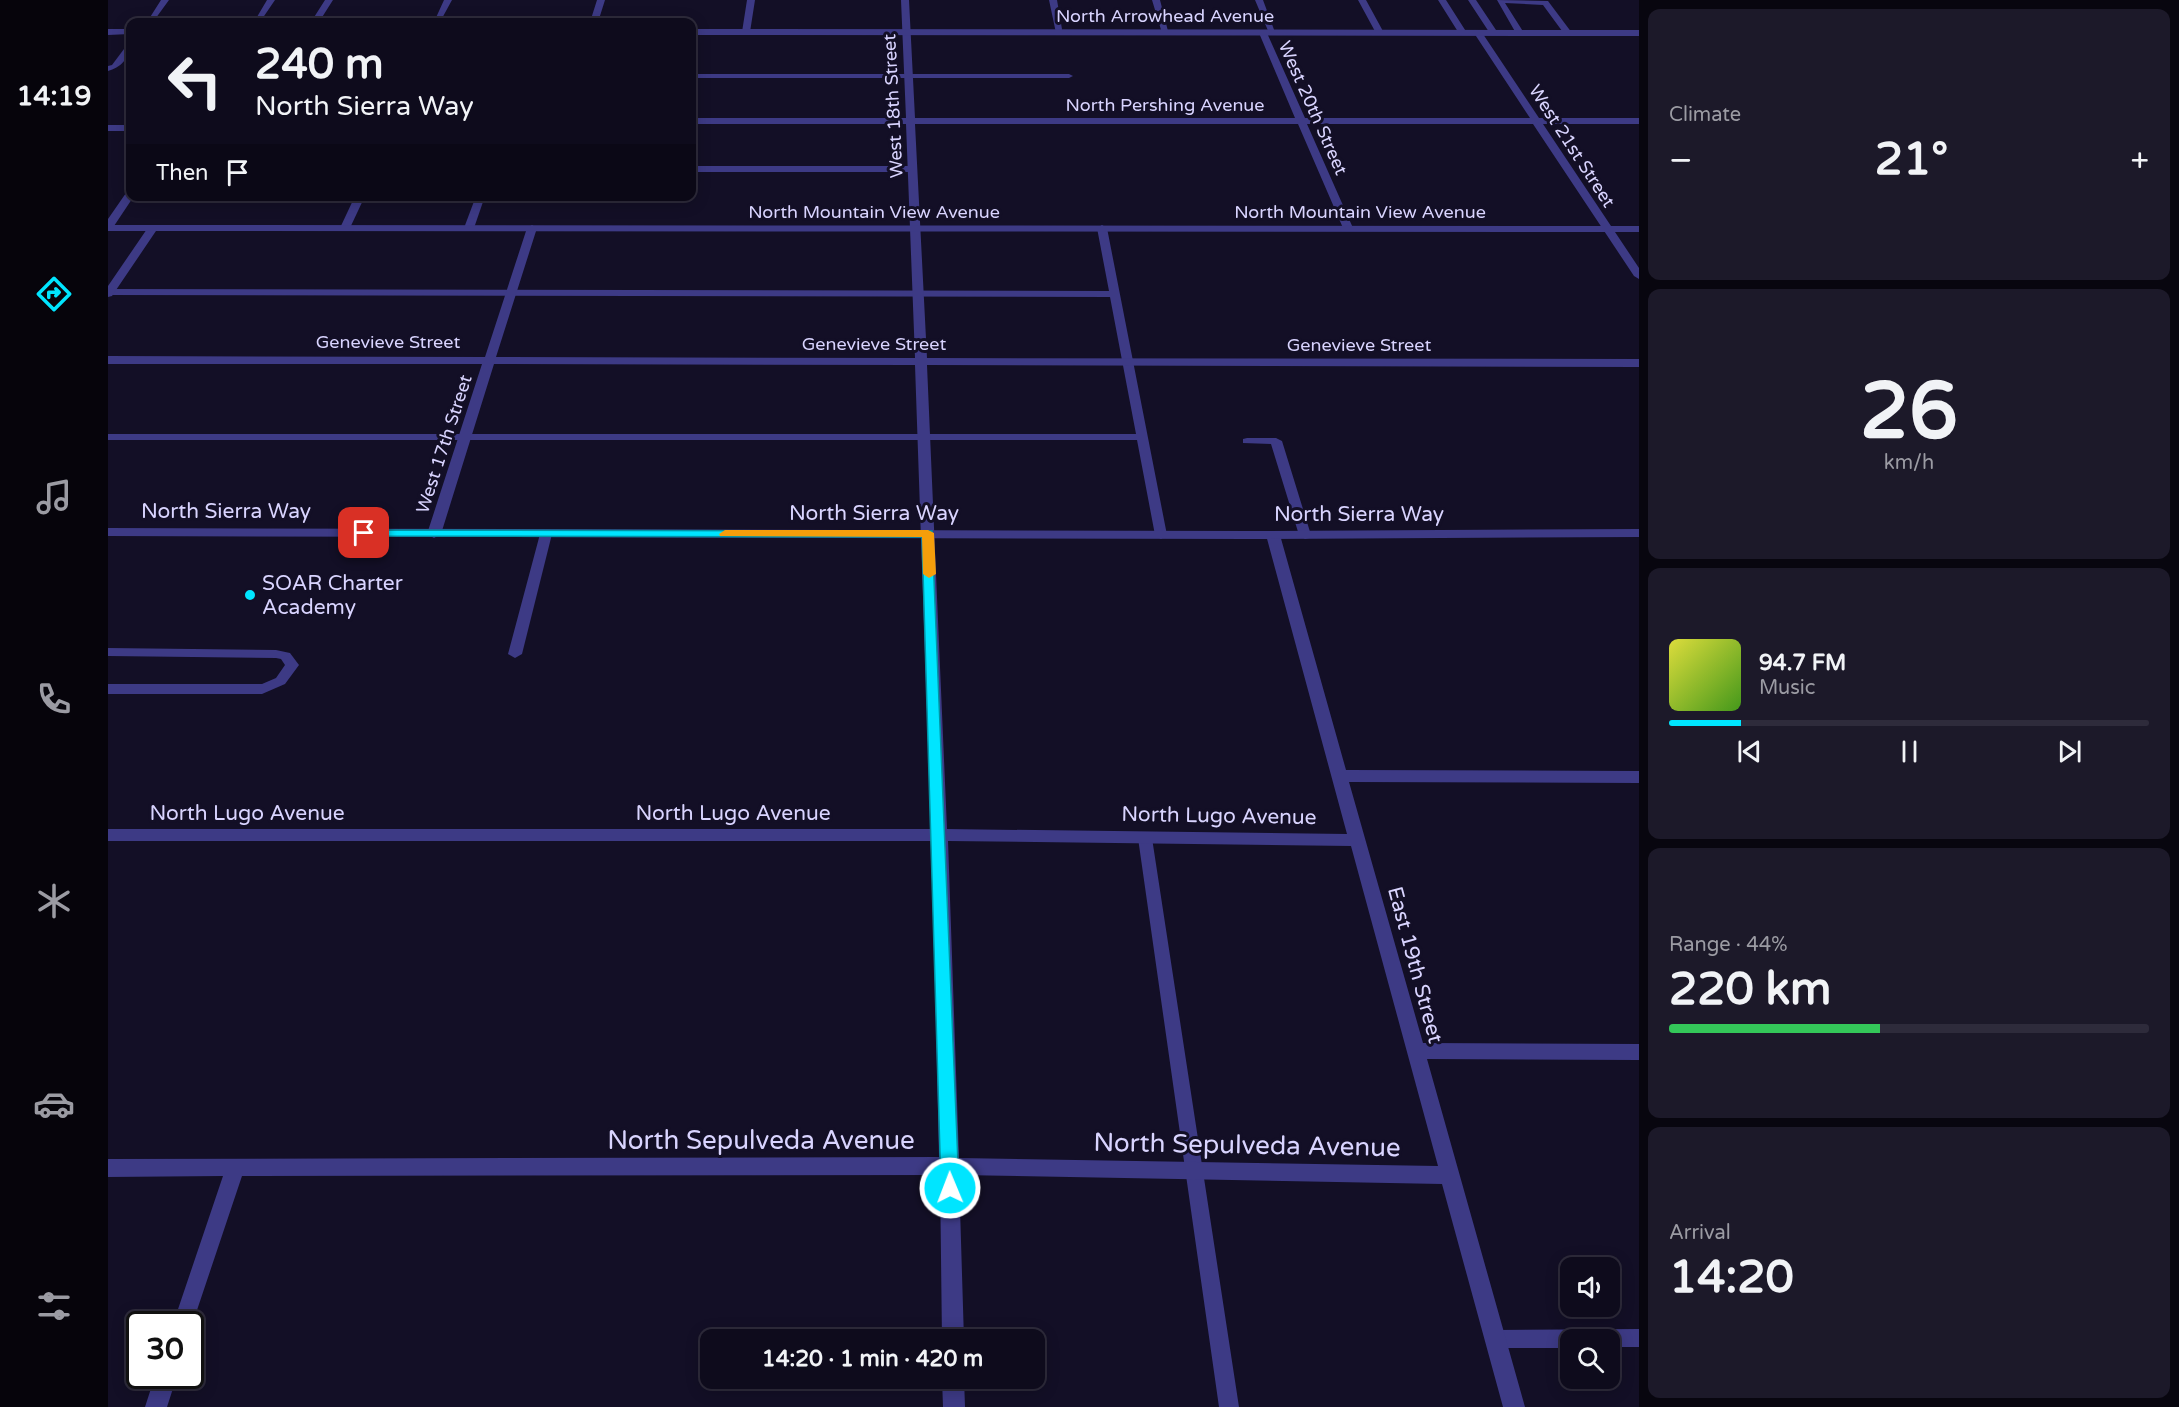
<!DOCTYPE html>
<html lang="en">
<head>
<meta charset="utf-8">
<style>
  :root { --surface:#0e0b1c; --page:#1c1929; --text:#f1f3f6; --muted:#9b9ba3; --line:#2e2b3b; --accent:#00e5ff }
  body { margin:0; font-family:"Varela Round",sans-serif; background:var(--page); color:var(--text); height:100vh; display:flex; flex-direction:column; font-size:22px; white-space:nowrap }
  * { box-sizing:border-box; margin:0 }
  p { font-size:20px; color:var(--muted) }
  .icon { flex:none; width:33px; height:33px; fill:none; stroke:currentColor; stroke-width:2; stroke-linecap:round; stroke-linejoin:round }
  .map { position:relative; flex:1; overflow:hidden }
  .panel { display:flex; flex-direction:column; gap:9px; padding:9px; background:#08060f; width:540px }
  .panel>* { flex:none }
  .hud { position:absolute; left:18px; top:18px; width:570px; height:183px; border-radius:12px; box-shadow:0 3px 15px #0003,0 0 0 2px var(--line); background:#0e0b1c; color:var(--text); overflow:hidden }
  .controls { position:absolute; left:1452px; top:1257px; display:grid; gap:12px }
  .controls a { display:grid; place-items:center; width:60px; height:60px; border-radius:12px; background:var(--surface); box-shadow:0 3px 15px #0003,0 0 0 2px var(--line); font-size:30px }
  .speed { position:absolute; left:18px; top:1311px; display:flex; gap:12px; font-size:30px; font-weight:700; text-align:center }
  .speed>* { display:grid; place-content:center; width:78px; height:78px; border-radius:50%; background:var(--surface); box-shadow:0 3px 15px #0003,0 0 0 2px var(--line); line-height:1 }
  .speed .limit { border:3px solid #111; border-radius:9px; background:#fff; color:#111 }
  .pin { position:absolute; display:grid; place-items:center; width:51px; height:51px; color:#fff; margin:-26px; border-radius:12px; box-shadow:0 3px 9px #0006 }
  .me { position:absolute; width:66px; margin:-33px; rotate:359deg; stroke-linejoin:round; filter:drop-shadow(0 0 4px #0008) }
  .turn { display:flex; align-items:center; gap:21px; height:126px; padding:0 30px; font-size:27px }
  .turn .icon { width:78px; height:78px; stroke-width:2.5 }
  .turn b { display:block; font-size:42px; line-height:51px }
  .then { display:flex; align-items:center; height:57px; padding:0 30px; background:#0003; gap:12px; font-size:22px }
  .big { font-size:45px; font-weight:700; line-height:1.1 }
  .panel .widget { flex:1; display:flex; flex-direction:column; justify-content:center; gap:9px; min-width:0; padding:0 21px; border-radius:12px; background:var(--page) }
  .panel .dial { align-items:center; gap:0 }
  .dial b { font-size:78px; line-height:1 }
  .song { display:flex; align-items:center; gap:18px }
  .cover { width:72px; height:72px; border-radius:9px; background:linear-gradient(135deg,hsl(60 70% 55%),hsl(100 70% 35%)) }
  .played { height:6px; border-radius:3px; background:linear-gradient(90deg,var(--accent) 15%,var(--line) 15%) }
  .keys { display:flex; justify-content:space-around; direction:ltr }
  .heat { display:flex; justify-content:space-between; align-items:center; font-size:33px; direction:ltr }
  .charge { height:9px; border-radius:4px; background:linear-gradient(90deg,#34c759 44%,var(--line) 0) }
  .trip { position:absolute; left:592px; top:1329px; width:345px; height:60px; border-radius:12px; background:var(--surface); box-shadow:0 3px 15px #0003,0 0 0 2px var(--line); font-weight:700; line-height:60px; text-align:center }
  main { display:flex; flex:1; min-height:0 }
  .tab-bar { display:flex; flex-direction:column; width:108px; justify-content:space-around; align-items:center; background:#06040b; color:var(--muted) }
  .tab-bar .icon { width:42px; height:42px }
  .tab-bar .on { color:var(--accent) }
  .tab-bar b { font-size:27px; color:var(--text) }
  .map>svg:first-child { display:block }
</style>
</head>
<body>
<main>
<nav class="tab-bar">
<b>14:19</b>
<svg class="icon on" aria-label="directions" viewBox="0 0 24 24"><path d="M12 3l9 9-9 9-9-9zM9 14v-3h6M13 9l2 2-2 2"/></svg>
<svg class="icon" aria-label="music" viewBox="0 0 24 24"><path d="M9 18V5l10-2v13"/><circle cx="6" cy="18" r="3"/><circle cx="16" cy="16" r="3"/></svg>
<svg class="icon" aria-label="phone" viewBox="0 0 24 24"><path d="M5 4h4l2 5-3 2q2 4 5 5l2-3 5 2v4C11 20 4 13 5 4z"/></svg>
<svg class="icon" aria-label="climate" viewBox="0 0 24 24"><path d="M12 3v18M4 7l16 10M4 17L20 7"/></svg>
<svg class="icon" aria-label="car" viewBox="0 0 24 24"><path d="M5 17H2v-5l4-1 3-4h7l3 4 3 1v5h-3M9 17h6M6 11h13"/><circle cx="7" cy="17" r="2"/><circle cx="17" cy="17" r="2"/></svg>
<svg class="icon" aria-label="filters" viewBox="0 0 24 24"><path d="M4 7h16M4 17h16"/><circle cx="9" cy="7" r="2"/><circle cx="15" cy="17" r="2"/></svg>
</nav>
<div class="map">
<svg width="1531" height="1407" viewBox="0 0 1531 1407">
  <rect width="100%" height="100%" fill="#130f26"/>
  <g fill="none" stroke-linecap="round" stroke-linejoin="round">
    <!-- service -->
    <path fill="#3d3a85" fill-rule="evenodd" d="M 53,0 L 61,0 L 45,22 L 39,22 Z
      M 159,0 L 167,0 L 152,22 L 146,22 Z
      M 336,0 L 344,0 L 332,22 L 326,22 Z
      M 639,0 L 647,0 L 642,32 L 638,34 L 634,32 Z
      M 941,0 L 949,0 L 955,35 L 948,33 Z
      M 1147,0 L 1155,0 L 1168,35 L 1161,33 Z
      M 1330,0 L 1338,0 L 1359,33 L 1358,35 L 1352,35 Z
      M 1360,0 L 1368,0 L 1390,33 L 1389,35 L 1383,35 Z
      M 1389,0 L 1440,1 L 1464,33 L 1457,35 L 1435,5 L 1397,3 L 1416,33 L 1409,35 Z
      M 19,45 L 22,45 C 22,58 12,68 0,71 L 0,66 L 4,65 Z
      M 584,74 L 961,74 L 965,76 L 961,78 L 584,78 Z
      M 584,166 L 804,166 L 808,169 L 804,172 L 584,172 Z
      M 368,196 L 377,196 L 366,228 L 358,230 L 356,228 Z
      M 994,225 L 999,228 L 1059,535 L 1053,539 L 1047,535 L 1029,440 L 0,440 L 0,434 L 1028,434 L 1002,297 L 0,295 L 1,289 L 1001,291 L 989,228 Z
      M 1139,438 L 1168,438 L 1174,441 L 1203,535 L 1201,538 L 1197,539 L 1191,535 L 1163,444 L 1135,443 L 1135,439 Z
      M 438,530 L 444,534 L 414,654 L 407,658 L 400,654 L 432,534 Z
      M 0,648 L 168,650 L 182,653 L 191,665 L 177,684 L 154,694 L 0,694 L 0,684 L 154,684 L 168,678 L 177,665 L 173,659 L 168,658 L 0,656 Z
      M 1037,833 L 1042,834 L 1044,838 L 1131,1407 L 1111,1407 L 1030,838 L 1032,834 Z
      M 1531,1329 L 1531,1347 L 1502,1347 L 1502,1340 L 1462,1340 L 1462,1348 L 1387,1348 L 1380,1345 L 1378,1339 L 1380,1333 L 1387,1330 Z"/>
    <!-- minor -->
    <path fill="#3d3a85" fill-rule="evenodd" d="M 217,0 L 225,0 L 211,22 L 203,22 Z
      M 489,0 L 497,0 L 491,19 L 487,22 L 483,19 Z
      M 793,0 L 801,0 L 807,118 L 1187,118 L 1151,33 L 1155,30 L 1159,33 L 1197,118 L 1422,118 L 1366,33 L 1370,30 L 1373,31 L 1431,118 L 1531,118 L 1531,124 L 1435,124 L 1531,268 L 1531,279 L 1526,276 L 1425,124 L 1199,124 L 1245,228 L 1240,231 L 1235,228 L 1190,124 L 807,124 L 819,358 L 1531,359 L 1531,367 L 819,365 L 839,829 L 1239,834 L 1158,535 L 1165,531 L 1172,535 L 1238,770 L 1531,771 L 1531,783 L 1241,782 L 1315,1043 L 1531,1044 L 1531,1060 L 1319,1059 L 1417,1407 L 1395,1407 L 1334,1184 L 851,1175 L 856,1340 L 834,1340 L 832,1175 L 134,1176 L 82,1331 L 82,1324 L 65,1324 L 115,1176 L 0,1177 L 0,1159 L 831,1157 L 824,841 L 0,841 L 0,829 L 823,829 L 807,365 L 386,364 L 333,534 L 326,538 L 319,534 L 374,364 L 0,364 L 0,356 L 377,357 L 419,228 L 424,225 L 429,228 L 388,357 L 807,358 L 798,124 L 584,124 L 584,118 L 798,118 ZM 840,841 L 1243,846 L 1330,1166 L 851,1158 Z
      M 1044,0 L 1052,0 L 1061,35 L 1054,33 Z
      M 1250,0 L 1258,0 L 1276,33 L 1275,35 L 1269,35 Z
      M 0,125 L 22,125 L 22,131 L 0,131 Z
      M 22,192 L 22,196 L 26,196 L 4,229 L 0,230 L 0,219 L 18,193 Z
      M 247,196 L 257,196 L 241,230 L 233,230 L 232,228 Z
      M 41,226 L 50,228 L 4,296 L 0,297 L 0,286 Z
      M 47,1376 L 69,1376 L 59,1407 L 37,1407 Z
      M 834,1378 L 856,1378 L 857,1407 L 835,1407 Z"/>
    <!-- tertiary -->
    <path fill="#3d3a85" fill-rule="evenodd" d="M 0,29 L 22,29 L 22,34 L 0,35 Z
      M 584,29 L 1531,30 L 1531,36 L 584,35 Z
      M 0,225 L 1531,226 L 1531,232 L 0,231 Z
      M 0,528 L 1143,531 L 1531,529 L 1531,537 L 1143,539 L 0,536 Z"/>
  </g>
  <!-- route -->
  <path fill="#00e5ff" stroke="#0095a6" stroke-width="1.5" d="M 256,530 L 824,531 L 851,1188 L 848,1193 L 842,1196 L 836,1193 L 833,1188 L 814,537 L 251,536 L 250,533 Z"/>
  <!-- slow -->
  <path fill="#f59e0b" d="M 617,530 L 820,530 L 826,533 L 828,574 L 821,578 L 815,574 L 814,537 L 612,536 L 611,534 Z"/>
  <!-- markers -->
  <circle fill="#00e5ff" stroke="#130f26" stroke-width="2" cx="142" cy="595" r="6"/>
  <g text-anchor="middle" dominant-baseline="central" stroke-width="6" stroke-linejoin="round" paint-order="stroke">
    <!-- far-street labels -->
    <g font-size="18" fill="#d9d4ff" stroke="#130f26">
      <text x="1057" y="16">North Arrowhead Avenue</text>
      <text x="1057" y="105">North Pershing Avenue</text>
      <text transform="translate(785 106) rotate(-93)">West 18th Street</text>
      <text transform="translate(1205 108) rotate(66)">West 20th Street</text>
      <text transform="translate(1464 146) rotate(57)">West 21st Street</text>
      <text x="766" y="212">North Mountain View Avenue</text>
      <text x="1252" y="212">North Mountain View Avenue</text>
      <text x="280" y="342">Genevieve Street</text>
      <text x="766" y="344">Genevieve Street</text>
      <text x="1251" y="345">Genevieve Street</text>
      <text transform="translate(336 444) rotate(-72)">West 17th Street</text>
    </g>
    <!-- street labels -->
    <g font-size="21" fill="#d9d4ff" stroke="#130f26">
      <text x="118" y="511">North Sierra Way</text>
      <text x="766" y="513">North Sierra Way</text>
      <text x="1251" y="514">North Sierra Way</text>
      <text x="139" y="813">North Lugo Avenue</text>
      <text x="625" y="813">North Lugo Avenue</text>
      <text transform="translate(1111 816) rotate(1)">North Lugo Avenue</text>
      <text transform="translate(1307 965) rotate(75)">East 19th Street</text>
    </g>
    <!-- poi labels -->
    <g font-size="21" fill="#d9d4ff" stroke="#130f26" text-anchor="start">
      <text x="154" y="583">SOAR Charter<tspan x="154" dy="24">Academy</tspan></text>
    </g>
    <!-- near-street labels -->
    <g font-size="26" fill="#d9d4ff" stroke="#130f26">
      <text x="653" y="1140">North Sepulveda Avenue</text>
      <text transform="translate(1139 1145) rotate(1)">North Sepulveda Avenue</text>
    </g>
  </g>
</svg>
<div class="controls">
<a><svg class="icon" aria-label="sound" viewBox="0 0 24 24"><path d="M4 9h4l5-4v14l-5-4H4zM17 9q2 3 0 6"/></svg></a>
<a><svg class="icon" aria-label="search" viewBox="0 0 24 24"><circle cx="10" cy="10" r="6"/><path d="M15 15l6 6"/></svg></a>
</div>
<div class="speed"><div class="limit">30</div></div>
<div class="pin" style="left:256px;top:533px;background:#d93025"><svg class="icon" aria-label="arrive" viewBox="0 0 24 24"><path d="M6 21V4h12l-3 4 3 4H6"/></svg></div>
<svg class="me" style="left:842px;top:1188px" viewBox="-20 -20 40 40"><circle r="17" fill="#00e5ff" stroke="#fff" stroke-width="3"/><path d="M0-11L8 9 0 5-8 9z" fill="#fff"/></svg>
<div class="trip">14:20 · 1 min · 420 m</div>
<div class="hud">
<div class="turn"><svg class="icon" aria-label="left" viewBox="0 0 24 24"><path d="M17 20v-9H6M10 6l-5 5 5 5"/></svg><div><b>240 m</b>North Sierra Way</div></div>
<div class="then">Then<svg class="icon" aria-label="arrive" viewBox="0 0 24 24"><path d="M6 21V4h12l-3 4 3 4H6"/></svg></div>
</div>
</div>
<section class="panel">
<div class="widget"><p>Climate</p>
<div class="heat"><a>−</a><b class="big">21°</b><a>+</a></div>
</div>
<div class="widget dial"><b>26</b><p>km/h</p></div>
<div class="widget">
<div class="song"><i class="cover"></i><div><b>94.7 FM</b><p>Music</p></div></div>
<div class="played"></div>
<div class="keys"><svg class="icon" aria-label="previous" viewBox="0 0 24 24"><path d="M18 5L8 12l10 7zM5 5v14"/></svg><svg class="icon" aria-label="pause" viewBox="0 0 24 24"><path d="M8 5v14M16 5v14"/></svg><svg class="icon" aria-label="next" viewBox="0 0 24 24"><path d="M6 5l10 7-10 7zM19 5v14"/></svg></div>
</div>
<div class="widget"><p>Range · 44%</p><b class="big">220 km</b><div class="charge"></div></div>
<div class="widget"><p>Arrival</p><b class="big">14:20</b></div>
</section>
</main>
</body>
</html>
